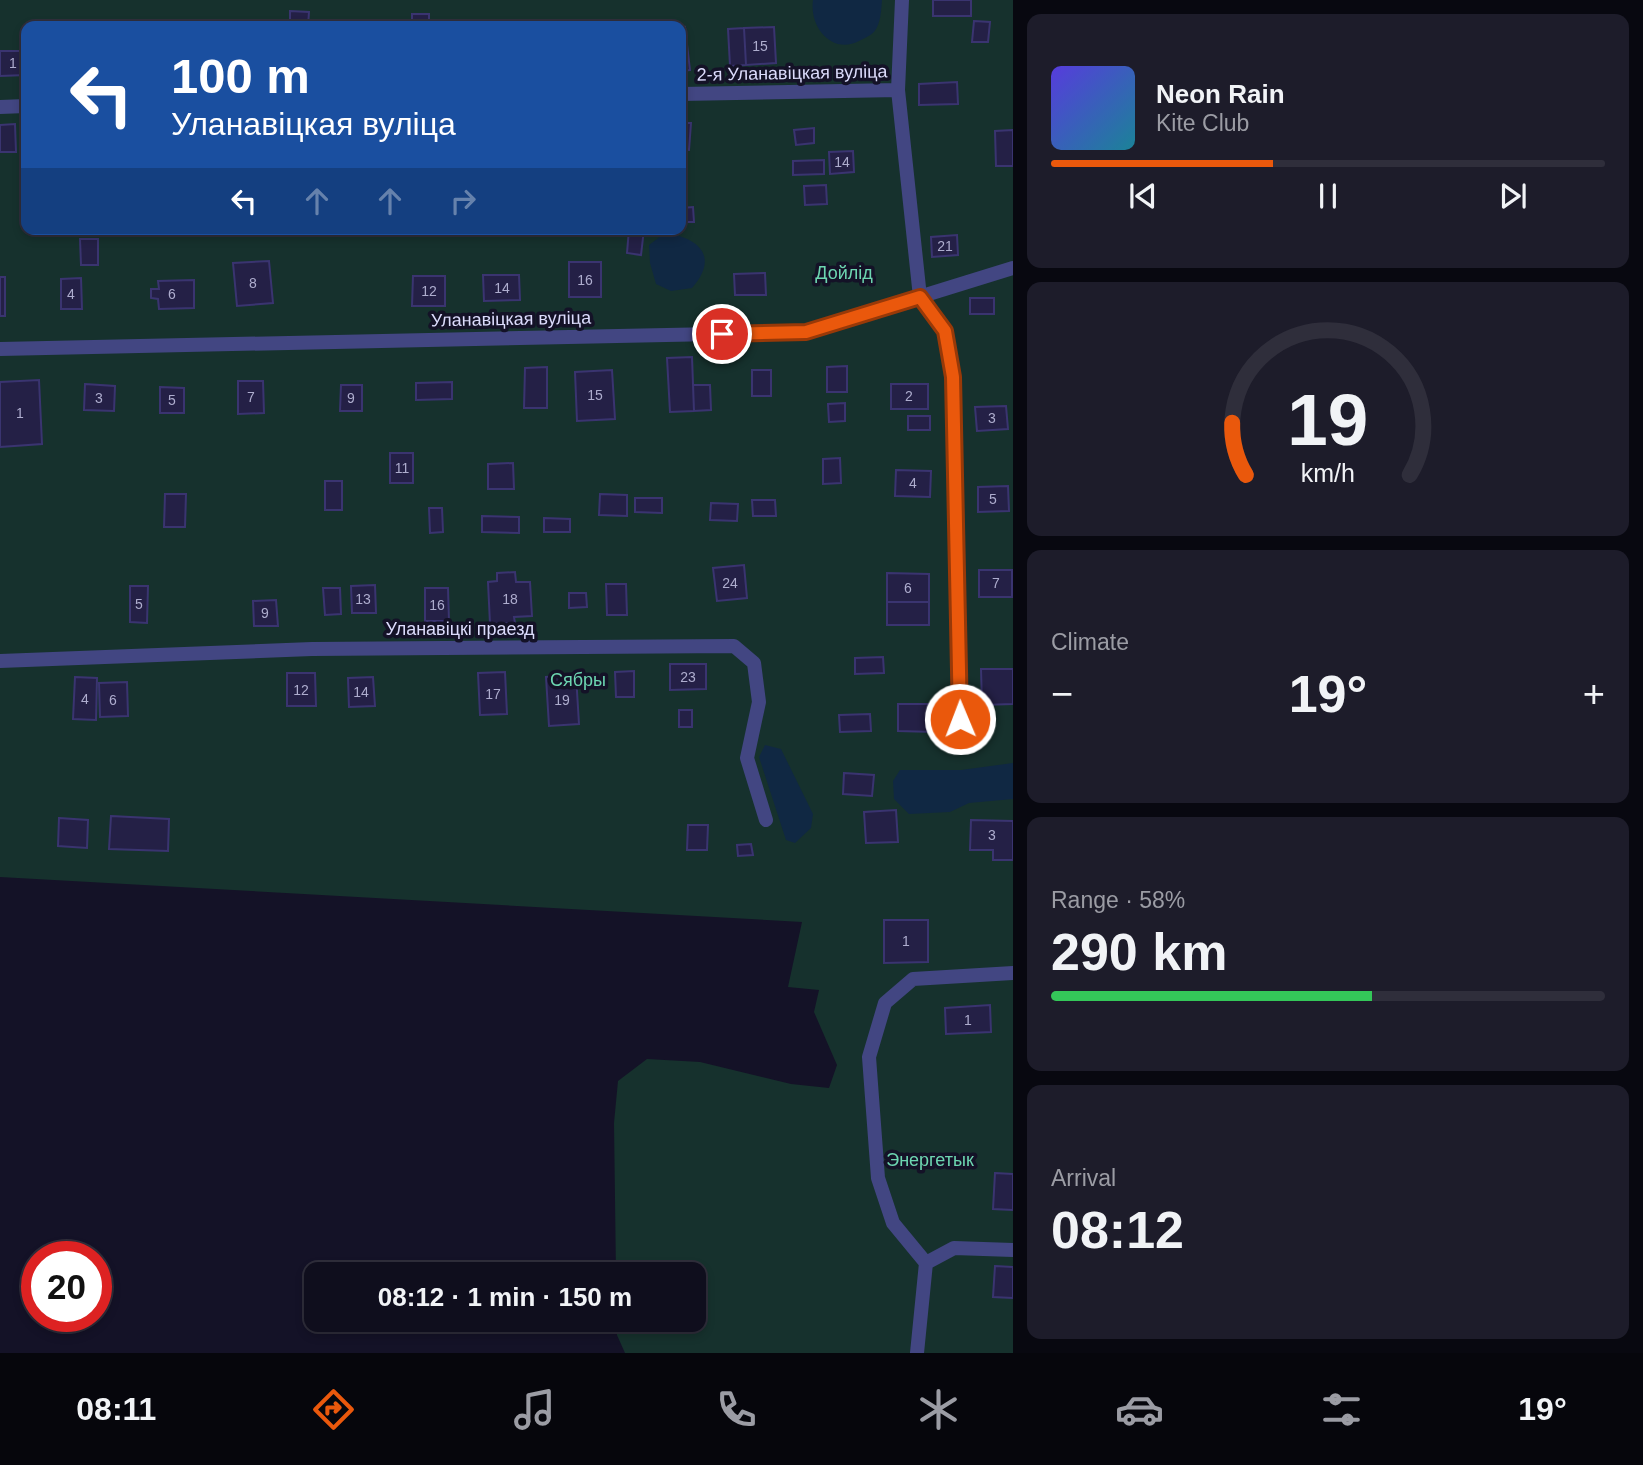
<!DOCTYPE html>
<html lang="en">
<head>
<meta charset="utf-8">
<style>
  :root { --surface:#0f0e1d; --page:#1d1c2a; --text:#f1f3f6; --muted:#9b9ca4; --line:#2f2e3b; --accent:#ea580c }
  body { margin:0; font-family:Helvetica,sans-serif; background:var(--page); color:var(--text); height:100vh; display:flex; flex-direction:column; font-size:26px; white-space:nowrap }
  * { box-sizing:border-box; margin:0 }
  p { font-size:23px; color:var(--muted) }
  .icon { flex:none; width:38px; height:38px; fill:none; stroke:currentColor; stroke-width:2; stroke-linecap:round; stroke-linejoin:round }
  .map { position:relative; flex:1; overflow:hidden }
  .panel { display:flex; flex-direction:column; gap:14px; padding:14px; background:#080810; width:630px }
  .panel>* { flex:none }
  .hud { position:absolute; left:21px; top:21px; width:665px; height:214px; border-radius:14px; box-shadow:0 4px 10px #0003,0 0 0 2px var(--line); background:#1a4fa0; color:#fff; overflow:hidden }
  .speed { position:absolute; left:21px; top:1241px; display:flex; gap:14px; font-size:35px; font-weight:700; text-align:center }
  .speed>* { display:grid; place-content:center; width:91px; height:91px; border-radius:50%; background:var(--surface); box-shadow:0 4px 10px #0003,0 0 0 2px var(--line); line-height:1 }
  .speed .limit { border:10px solid #d22; background:#fff; color:#111 }
  .pin { position:absolute; display:grid; place-items:center; width:60px; height:60px; color:#fff; margin:-30px; border:4px solid #fff; border-radius:50%; box-shadow:0 2px 7px #0007 }
  .me { position:absolute; width:77px; margin:-38px; rotate:359deg; stroke-linejoin:round; filter:drop-shadow(0 0 5px #0008) }
  .turn { display:flex; align-items:center; gap:24px; height:147px; padding:0 35px; font-size:32px }
  .turn .icon { width:91px; height:91px; stroke-width:2.5 }
  .turn b { display:block; font-size:49px; line-height:60px }
  .lanes { display:flex; align-items:center; height:66px; padding:0 35px; background:#0003; justify-content:center; gap:35px; direction:ltr }
  .lanes .off { opacity:.35 }
  .big { font-size:52px; font-weight:800; line-height:1.1 }
  .panel .tile { flex:1; display:flex; flex-direction:column; justify-content:center; gap:10px; min-width:0; padding:0 24px; border-radius:14px; background:var(--page) }
  .panel .dial { align-items:center; gap:0 }
  .dial svg { height:182px; overflow:visible; fill:none; stroke:var(--line); stroke-width:7; stroke-linecap:round; text-anchor:middle }
  .dial text { fill:var(--text); stroke:none }
  .song { display:flex; align-items:center; gap:21px }
  .cover { width:84px; height:84px; border-radius:10px; background:linear-gradient(135deg,hsl(250 70% 55%),hsl(190 70% 35%)) }
  .played { height:7px; border-radius:4px; background:linear-gradient(90deg,var(--accent) 40%,var(--line) 40%) }
  .keys { display:flex; justify-content:space-around; direction:ltr }
  .heat { display:flex; justify-content:space-between; align-items:center; font-size:38px; direction:ltr }
  .charge { height:10px; border-radius:5px; background:linear-gradient(90deg,#34c759 58%,var(--line) 0) }
  .trip { position:absolute; left:304px; top:1262px; width:402px; height:70px; border-radius:14px; background:var(--surface); box-shadow:0 4px 10px #0003,0 0 0 2px var(--line); font-weight:800; line-height:70px; text-align:center }
  .menu { display:flex; height:112px; justify-content:space-around; align-items:center; background:#06060c; color:var(--muted) }
  .menu .icon { width:49px; height:49px }
  .menu .active { color:var(--accent) }
  .menu b { font-size:32px; color:var(--text) }
  main { display:flex; flex:1; min-height:0 }
  .map>svg:first-child { display:block }
</style>
</head>
<body>
<main>
<div class="map">
<svg width="1013" height="1353" viewBox="0 0 1013 1353">
  <rect width="100%" height="100%" fill="#141227"/>
  <!-- green -->
  <path fill="#16312d" fill-rule="evenodd" d="M 0,0 L 1013,0 L 1013,1353 L 625,1353 L 617,1335 L 617,1320 L 695,1320 L 695,1274 L 616,1274 L 614,1123 L 618,1081 L 647,1059 L 700,1062 L 791,1084 L 829,1088 L 837,1065 L 814,1012 L 819,990 L 788,987 L 802,922 L 0,877 ZM 26,26 L 681,26 L 681,229 L 26,229 Z"/>
  <!-- water -->
  <path fill="#102843" d="M 813,0 L 882,0 C 881,11 881,23 874,32 C 870,36 864,38 859,41 C 832,55 809,27 813,0 Z
    M 665,233 C 700,238 719,257 692,288 L 671,291 L 656,284 L 650,263 L 649,245 Z
    M 765,745 L 781,749 L 813,814 L 811,828 L 795,843 L 786,840 L 759,757 Z
    M 1013,763 L 1013,799 L 969,803 L 950,812 L 909,814 L 894,799 L 893,781 L 900,770 L 961,770 Z"/>
  <!-- building -->
  <path fill="#242046" stroke="#3a3470" stroke-width="2" d="M 933,0 L 971,0 L 971,16 L 933,16 Z
    M 290,11 L 309,12 L 308,26 L 290,26 Z
    M 412,14 L 429,14 L 429,26 L 412,26 Z
    M 974,21 L 990,22 L 988,42 L 972,42 Z
    M 685,27 L 690,70 L 681,71 L 681,28 Z
    M 774,27 L 776,63 L 746,65 L 744,28 Z
    M 744,28 L 746,65 L 730,66 L 728,29 Z
    M 0,51 L 26,51 L 26,75 L 0,76 Z
    M 957,82 L 958,104 L 919,105 L 919,84 Z
    M 681,123 L 691,123 L 689,150 L 681,149 Z
    M 15,124 L 16,152 L 0,152 L 0,125 Z
    M 814,128 L 814,143 L 796,145 L 794,130 Z
    M 1013,130 L 1013,166 L 996,166 L 995,131 Z
    M 853,151 L 854,172 L 830,174 L 829,152 Z
    M 824,160 L 824,174 L 793,175 L 793,161 Z
    M 826,185 L 827,204 L 805,205 L 804,186 Z
    M 693,207 L 694,222 L 681,222 L 681,208 Z
    M 55,229 L 79,229 L 78,234 L 55,233 Z
    M 333,229 L 364,229 L 364,232 L 333,232 Z
    M 557,229 L 597,229 L 597,234 L 557,233 Z
    M 629,229 L 644,229 L 641,255 L 627,253 Z
    M 957,235 L 958,255 L 932,257 L 931,237 Z
    M 80,239 L 98,239 L 98,265 L 81,265 Z
    M 269,261 L 273,303 L 237,306 L 233,263 Z
    M 569,262 L 601,262 L 601,297 L 569,297 Z
    M 765,273 L 766,295 L 735,295 L 734,274 Z
    M 483,275 L 519,275 L 520,300 L 484,301 Z
    M 413,276 L 445,276 L 445,306 L 412,306 Z
    M 0,277 L 5,277 L 5,316 L 0,316 Z
    M 81,278 L 82,309 L 61,309 L 61,279 Z
    M 194,280 L 194,308 L 159,309 L 158,299 L 151,298 L 151,289 L 159,289 L 158,281 Z
    M 970,298 L 994,298 L 994,314 L 970,314 Z
    M 692,357 L 694,411 L 670,412 L 667,358 Z
    M 847,366 L 847,392 L 827,392 L 827,367 Z
    M 547,367 L 547,408 L 524,408 L 525,368 Z
    M 612,370 L 615,419 L 577,421 L 575,372 Z
    M 752,370 L 771,370 L 771,396 L 752,396 Z
    M 39,380 L 42,444 L 0,447 L 0,382 Z
    M 238,381 L 263,381 L 264,413 L 238,414 Z
    M 452,382 L 452,399 L 416,400 L 416,383 Z
    M 85,384 L 115,386 L 114,411 L 84,410 Z
    M 891,384 L 928,384 L 928,409 L 891,409 Z
    M 341,385 L 362,385 L 362,411 L 340,411 Z
    M 693,385 L 710,385 L 711,410 L 694,411 Z
    M 160,387 L 184,388 L 184,413 L 160,413 Z
    M 845,403 L 845,421 L 829,422 L 828,404 Z
    M 1006,406 L 1008,429 L 977,431 L 975,407 Z
    M 908,416 L 930,416 L 930,430 L 908,430 Z
    M 390,453 L 413,453 L 413,483 L 390,483 Z
    M 840,458 L 841,483 L 823,484 L 823,459 Z
    M 513,463 L 514,489 L 488,489 L 488,464 Z
    M 896,470 L 931,471 L 930,497 L 895,496 Z
    M 325,481 L 342,481 L 342,510 L 325,510 Z
    M 1008,486 L 1009,511 L 978,512 L 978,487 Z
    M 165,494 L 186,494 L 185,527 L 164,527 Z
    M 600,494 L 627,495 L 627,516 L 599,515 Z
    M 635,498 L 662,498 L 662,513 L 635,512 Z
    M 752,500 L 775,500 L 776,516 L 753,516 Z
    M 711,503 L 738,504 L 737,521 L 710,520 Z
    M 429,508 L 442,508 L 443,532 L 430,533 Z
    M 482,516 L 519,517 L 519,533 L 482,532 Z
    M 544,518 L 570,519 L 570,532 L 544,532 Z
    M 744,565 L 747,598 L 717,601 L 713,568 Z
    M 979,570 L 1012,570 L 1012,597 L 979,597 Z
    M 515,572 L 516,582 L 530,582 L 532,616 L 514,617 L 515,623 L 490,624 L 488,582 L 497,581 L 497,573 Z
    M 887,573 L 929,574 L 929,602 L 887,602 Z
    M 606,584 L 626,584 L 627,615 L 607,615 Z
    M 375,585 L 376,613 L 352,613 L 351,586 Z
    M 130,586 L 148,586 L 147,623 L 130,622 Z
    M 323,588 L 340,588 L 341,614 L 325,615 Z
    M 425,588 L 448,588 L 449,621 L 425,621 Z
    M 569,593 L 586,593 L 587,607 L 569,608 Z
    M 276,600 L 278,626 L 254,626 L 253,601 Z
    M 887,602 L 929,602 L 929,625 L 887,625 Z
    M 883,657 L 884,673 L 855,674 L 855,658 Z
    M 670,664 L 706,664 L 706,689 L 670,690 Z
    M 981,669 L 1013,669 L 1013,704 L 982,705 Z
    M 634,671 L 634,697 L 616,697 L 615,672 Z
    M 505,672 L 507,714 L 480,715 L 478,673 Z
    M 287,673 L 315,673 L 316,706 L 287,706 Z
    M 576,675 L 579,724 L 549,726 L 546,677 Z
    M 75,677 L 97,678 L 96,720 L 73,719 Z
    M 373,677 L 375,706 L 349,707 L 348,678 Z
    M 127,682 L 128,716 L 100,717 L 99,683 Z
    M 898,704 L 934,704 L 934,732 L 898,731 Z
    M 679,710 L 692,710 L 692,727 L 679,727 Z
    M 870,714 L 871,731 L 840,732 L 839,715 Z
    M 844,773 L 874,775 L 872,796 L 843,794 Z
    M 896,810 L 898,842 L 866,843 L 864,812 Z
    M 111,816 L 169,819 L 168,851 L 109,849 Z
    M 59,818 L 88,820 L 87,848 L 58,846 Z
    M 971,820 L 1013,821 L 1013,860 L 993,860 L 993,850 L 970,850 Z
    M 688,825 L 708,825 L 707,850 L 687,850 Z
    M 751,844 L 753,855 L 738,856 L 737,845 Z
    M 884,920 L 928,920 L 928,962 L 884,963 Z
    M 990,1005 L 991,1032 L 946,1034 L 945,1008 Z
    M 995,1173 L 1013,1174 L 1013,1210 L 993,1209 Z
    M 995,1266 L 1013,1267 L 1013,1298 L 993,1297 Z"/>
  <g fill="none" stroke-linecap="round" stroke-linejoin="round">
    <!-- service -->
    <path stroke="#424682" stroke-width="14" d="M 898,90 L 920,297 L 945,331 L 953,377 L 960,719
      M 681,94 L 898,90 L 902,0
      M 0,107 L 26,106
      M 0,349 L 806,332 L 1013,268
      M 0,661 L 312,649 L 734,646 L 754,663 L 759,702 L 747,758 L 766,820
      M 926,1263 L 954,1248 L 1013,1250
      M 917,1353 L 926,1263 L 893,1223 L 878,1178 L 869,1057 L 885,1003 L 913,979 L 1013,973"/>
  </g>
  <g fill="none" stroke-linecap="round" stroke-linejoin="round">
    <defs>
      <path id="route" d="M 722,334 L 806,332 L 920,297 L 945,331 L 953,377 L 960,719"/>
    </defs>
    <!-- route casing -->
    <use href="#route" stroke="#983908" stroke-width="18"/>
    <!-- route -->
    <use href="#route" stroke="#ea580c" stroke-width="12"/>
  </g>
  <g text-anchor="middle" dominant-baseline="central" stroke-width="7" stroke-linejoin="round" paint-order="stroke">
    <!-- number labels -->
    <g font-size="14" fill="#aeadce">
      <text x="760" y="46">15</text>
      <text x="13" y="63">1</text>
      <text x="842" y="162">14</text>
      <text x="945" y="246">21</text>
      <text x="585" y="280">16</text>
      <text x="253" y="283">8</text>
      <text x="502" y="288">14</text>
      <text x="429" y="291">12</text>
      <text x="71" y="294">4</text>
      <text x="172" y="294">6</text>
      <text x="595" y="395">15</text>
      <text x="909" y="396">2</text>
      <text x="251" y="397">7</text>
      <text x="99" y="398">3</text>
      <text x="351" y="398">9</text>
      <text x="172" y="400">5</text>
      <text x="20" y="413">1</text>
      <text x="992" y="418">3</text>
      <text x="402" y="468">11</text>
      <text x="913" y="483">4</text>
      <text x="993" y="499">5</text>
      <text x="730" y="583">24</text>
      <text x="996" y="583">7</text>
      <text x="908" y="588">6</text>
      <text x="363" y="599">13</text>
      <text x="510" y="599">18</text>
      <text x="139" y="604">5</text>
      <text x="437" y="605">16</text>
      <text x="265" y="613">9</text>
      <text x="688" y="677">23</text>
      <text x="301" y="690">12</text>
      <text x="361" y="692">14</text>
      <text x="493" y="694">17</text>
      <text x="85" y="699">4</text>
      <text x="113" y="700">6</text>
      <text x="562" y="700">19</text>
      <text x="992" y="835">3</text>
      <text x="906" y="941">1</text>
      <text x="968" y="1020">1</text>
    </g>
    <!-- street labels -->
    <g font-size="18" fill="#dcdcfc" stroke="#141227">
      <text transform="translate(792 73) rotate(-1)">2-я Уланавіцкая вуліца</text>
      <text transform="translate(511 319) rotate(-1)">Уланавіцкая вуліца</text>
      <text x="460" y="629">Уланавіцкі праезд</text>
    </g>
    <!-- park labels -->
    <g font-size="18" fill="#6dd6b1" stroke="#141227">
      <text x="844" y="273">Дойлід</text>
      <text x="578" y="680">Сябры</text>
      <text x="930" y="1160">Энергетык</text>
    </g>
  </g>
</svg>
<div class="speed"><div class="limit">20</div></div>
<div class="pin" style="left:722px;top:334px;background:#d93025"><svg class="icon" aria-label="arrive" viewBox="0 0 24 24"><path d="M6 21V4h12l-3 4 3 4H6"/></svg></div>
<svg class="me" style="left:960px;top:719px" viewBox="-20 -20 40 40"><circle r="17" fill="#ea580c" stroke="#fff" stroke-width="3"/><path d="M0-11L8 9 0 5-8 9z" fill="#fff"/></svg>
<div class="trip">08:12 · 1 min · 150 m</div>
<div class="hud">
<div class="turn"><svg class="icon" aria-label="left" viewBox="0 0 24 24"><path d="M17 20v-9H6M10 6l-5 5 5 5"/></svg><div><b>100 m</b>Уланавіцкая вуліца</div></div>
<div class="lanes"><svg class="icon" aria-label="left" viewBox="0 0 24 24"><path d="M17 20v-9H6M10 6l-5 5 5 5"/></svg><svg class="icon off" aria-label="ahead" viewBox="0 0 24 24"><path d="M12 20V5M6 11l6-6 6 6"/></svg><svg class="icon off" aria-label="ahead" viewBox="0 0 24 24"><path d="M12 20V5M6 11l6-6 6 6"/></svg><svg class="icon off" aria-label="right" viewBox="0 0 24 24"><path d="M7 20v-9h11M14 6l5 5-5 5"/></svg></div>
</div>
</div>
<section class="panel">
<div class="tile">
<div class="song"><i class="cover"></i><div><b>Neon Rain</b><p>Kite Club</p></div></div>
<div class="played"></div>
<div class="keys"><svg class="icon" aria-label="previous" viewBox="0 0 24 24"><path d="M18 5L8 12l10 7zM5 5v14"/></svg><svg class="icon" aria-label="pause" viewBox="0 0 24 24"><path d="M8 5v14M16 5v14"/></svg><svg class="icon" aria-label="next" viewBox="0 0 24 24"><path d="M6 5l10 7-10 7zM19 5v14"/></svg></div>
</div>
<div class="tile dial"><svg viewBox="0 0 100 80">
<path d="M14 69A42 42 0 1 1 86 69"/>
<path d="M14 69A42 42 0 0 1 8 46" stroke="#ea580c"/>
<text x="50" y="56" font-size="32" font-weight="700">19</text>
<text x="50" y="72" font-size="11">km/h</text>
</svg></div>
<div class="tile"><p>Climate</p>
<div class="heat"><a>−</a><b class="big">19°</b><a>+</a></div>
</div>
<div class="tile"><p>Range · 58%</p><b class="big">290 km</b><div class="charge"></div></div>
<div class="tile"><p>Arrival</p><b class="big">08:12</b></div>
</section>
</main>
<nav class="menu">
<b>08:11</b>
<svg class="icon active" aria-label="directions" viewBox="0 0 24 24"><path d="M12 3l9 9-9 9-9-9zM9 14v-3h6M13 9l2 2-2 2"/></svg>
<svg class="icon" aria-label="music" viewBox="0 0 24 24"><path d="M9 18V5l10-2v13"/><circle cx="6" cy="18" r="3"/><circle cx="16" cy="16" r="3"/></svg>
<svg class="icon" aria-label="phone" viewBox="0 0 24 24"><path d="M5 4h4l2 5-3 2q2 4 5 5l2-3 5 2v4C11 20 4 13 5 4z"/></svg>
<svg class="icon" aria-label="climate" viewBox="0 0 24 24"><path d="M12 3v18M4 7l16 10M4 17L20 7"/></svg>
<svg class="icon" aria-label="car" viewBox="0 0 24 24"><path d="M5 17H2v-5l4-1 3-4h7l3 4 3 1v5h-3M9 17h6M6 11h13"/><circle cx="7" cy="17" r="2"/><circle cx="17" cy="17" r="2"/></svg>
<svg class="icon" aria-label="filters" viewBox="0 0 24 24"><path d="M4 7h16M4 17h16"/><circle cx="9" cy="7" r="2"/><circle cx="15" cy="17" r="2"/></svg>
<b>19°</b>
</nav>
</body>
</html>
